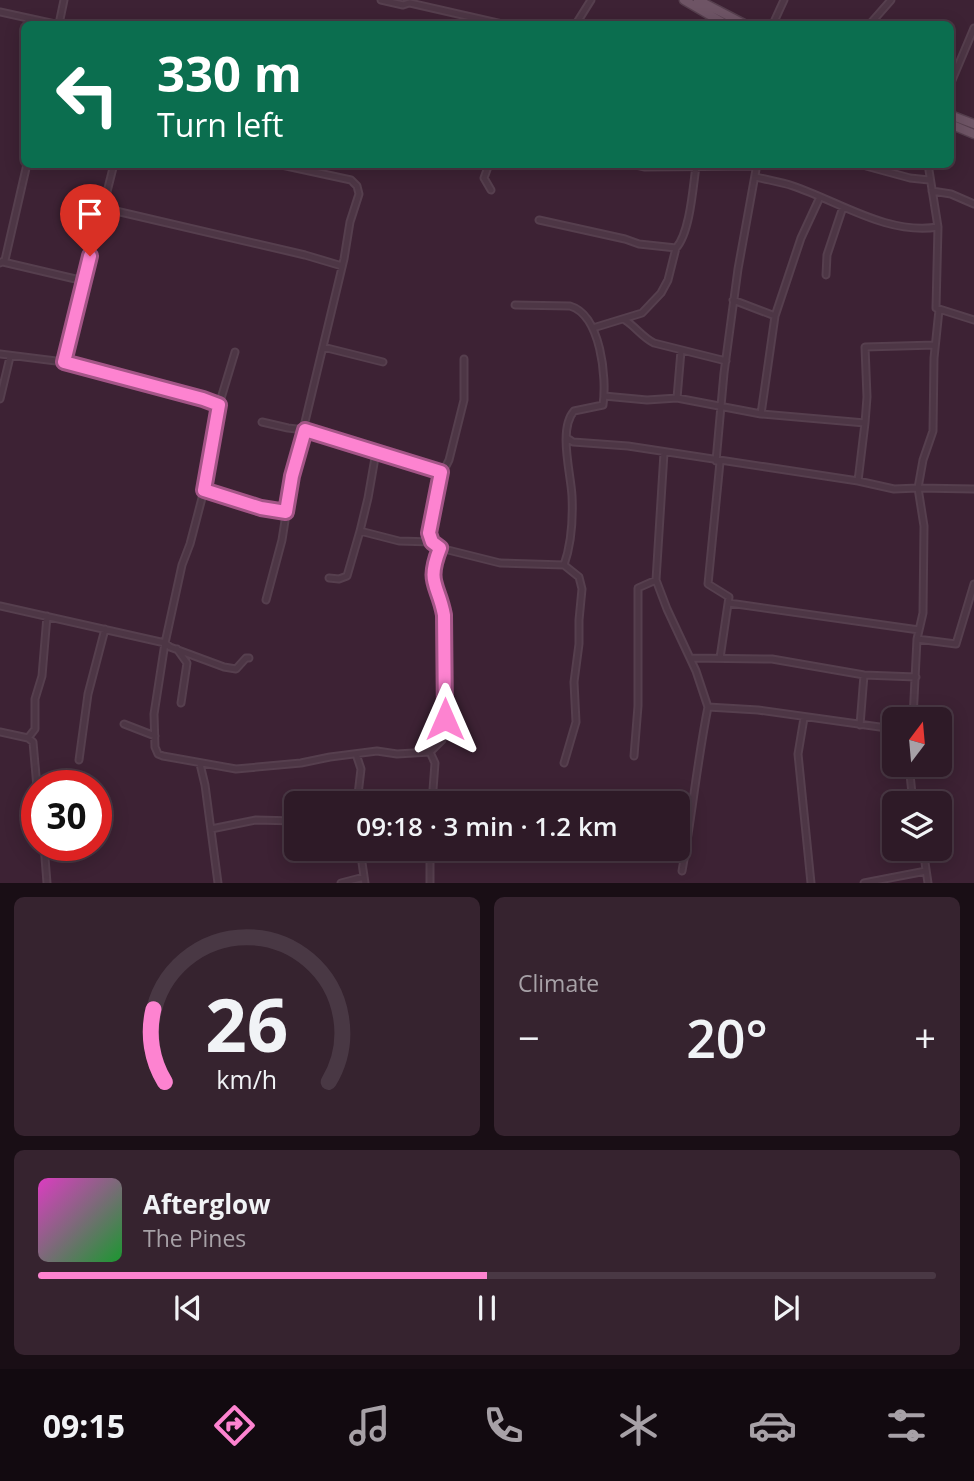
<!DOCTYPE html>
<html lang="en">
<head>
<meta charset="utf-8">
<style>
  :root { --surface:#2e1a27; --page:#36232f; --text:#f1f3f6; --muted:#a7a1a7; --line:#493844; --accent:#fd83d0 }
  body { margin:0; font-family:"Open Sans",sans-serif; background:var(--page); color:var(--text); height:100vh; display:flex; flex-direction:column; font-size:26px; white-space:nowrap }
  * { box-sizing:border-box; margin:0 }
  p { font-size:23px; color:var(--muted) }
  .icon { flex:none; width:38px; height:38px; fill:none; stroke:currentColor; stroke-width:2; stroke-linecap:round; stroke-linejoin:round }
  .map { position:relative; height:883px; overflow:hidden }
  .sheet { display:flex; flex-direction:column; gap:14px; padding:14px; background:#190e15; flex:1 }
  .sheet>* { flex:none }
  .guide { position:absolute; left:21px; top:21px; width:933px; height:147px; border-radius:10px; box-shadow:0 4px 18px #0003,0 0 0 2px var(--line); background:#0b6e4f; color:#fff; overflow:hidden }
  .needle { width:46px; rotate:16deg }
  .fabs { position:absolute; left:882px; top:707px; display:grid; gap:14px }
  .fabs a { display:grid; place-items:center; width:70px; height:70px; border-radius:10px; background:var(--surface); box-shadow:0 4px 18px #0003,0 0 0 2px var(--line); font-size:35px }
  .speed { position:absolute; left:21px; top:770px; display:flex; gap:14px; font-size:35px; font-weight:700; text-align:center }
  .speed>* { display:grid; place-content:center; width:91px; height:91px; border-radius:50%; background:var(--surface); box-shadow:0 4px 18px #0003,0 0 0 2px var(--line); line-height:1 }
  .speed .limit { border:10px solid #d22; background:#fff; color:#111 }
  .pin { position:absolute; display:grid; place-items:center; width:60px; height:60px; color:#fff; margin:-72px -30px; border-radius:50% 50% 50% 0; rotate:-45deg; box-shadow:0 0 7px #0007 }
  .pin .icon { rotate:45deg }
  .me { position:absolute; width:77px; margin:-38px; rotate:0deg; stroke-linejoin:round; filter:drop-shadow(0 0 5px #0008) }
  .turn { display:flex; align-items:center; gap:24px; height:147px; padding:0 21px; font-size:32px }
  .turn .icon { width:91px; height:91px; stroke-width:2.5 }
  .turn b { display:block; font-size:49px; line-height:60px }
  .big { font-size:52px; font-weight:600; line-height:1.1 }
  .sheet .tile { flex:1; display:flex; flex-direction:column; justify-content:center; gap:10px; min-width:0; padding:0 24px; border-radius:10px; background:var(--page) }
  .sheet .dial { align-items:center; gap:0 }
  .dial svg { height:182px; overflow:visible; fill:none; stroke:var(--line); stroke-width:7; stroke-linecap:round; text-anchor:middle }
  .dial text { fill:var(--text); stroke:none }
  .song { display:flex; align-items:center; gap:21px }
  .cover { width:84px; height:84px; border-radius:10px; background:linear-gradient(135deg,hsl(310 70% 55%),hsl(130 70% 35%)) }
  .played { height:7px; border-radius:4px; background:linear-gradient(90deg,var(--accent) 50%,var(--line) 50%) }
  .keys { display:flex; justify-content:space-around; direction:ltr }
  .heat { display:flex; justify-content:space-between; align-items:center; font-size:38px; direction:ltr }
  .sheet .tiles { flex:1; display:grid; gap:14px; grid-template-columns:1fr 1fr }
  .tile:last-child { grid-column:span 2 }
  .trip { position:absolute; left:284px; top:791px; width:406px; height:70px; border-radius:10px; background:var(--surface); box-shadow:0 4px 18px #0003,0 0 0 2px var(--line); font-weight:600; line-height:70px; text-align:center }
  .dock { display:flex; height:112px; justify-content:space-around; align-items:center; background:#120a10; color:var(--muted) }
  .dock .icon { width:49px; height:49px }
  .dock .selected { color:var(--accent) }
  .dock b { font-size:32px; color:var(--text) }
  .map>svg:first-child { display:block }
</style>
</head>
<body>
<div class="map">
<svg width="974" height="883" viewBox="0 0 974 883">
  <rect width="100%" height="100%" fill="#3d2234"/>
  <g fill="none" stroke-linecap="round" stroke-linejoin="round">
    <defs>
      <path id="street" d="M 381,0 L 403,5 L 409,3
        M 410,3 L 502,24
        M 0,12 L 55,24
        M 59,24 L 64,0
        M 576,24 L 591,0
        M 773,24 L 784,0
        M 870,24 L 891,0
        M 950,85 L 974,28
        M 489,164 L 484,178 L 491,190
        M 631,164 L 645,167 L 758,166
        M 866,166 L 910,178 L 929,180
        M 756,177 C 768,180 781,182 793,186 C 840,202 887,235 938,227 L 928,164
        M 932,191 L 951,194 L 974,204
        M 103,208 L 305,255 L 342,266
        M 539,220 L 625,239 L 639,244 L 676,248 C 690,233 693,187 696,166
        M 938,227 L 936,308 L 974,320
        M 3,262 L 84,281
        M 0,263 L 5,260 L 27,164
        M 826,275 L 827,255 L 843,207
        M 733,300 L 775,316
        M 515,305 L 570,306 C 601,315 607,378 603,405 L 574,411 C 558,429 571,474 572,496 C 573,518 571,545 564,565
        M 939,310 L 934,358 L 933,431 L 923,460 L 918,488 L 974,489
        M 625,320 C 636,327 642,337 654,343 L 726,361
        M 593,328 L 642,313 L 661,293 L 668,280 L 676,248
        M 323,347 L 383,362
        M 0,354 L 64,362 L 203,399 L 219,405 L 220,413 L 202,498 L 190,544 L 182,565 L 165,643 L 154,714 L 155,747 L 158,754 L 163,756 L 236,769 L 301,763 L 330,757 L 377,751 L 397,754 L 430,752 L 442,740 L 444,731 L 444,615 L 441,599 L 433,587 L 432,574 L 440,548
        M 464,359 L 464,400 L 449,460 L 439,480 L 431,519 L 430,540 L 440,548 L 500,563 L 564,565 L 579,577 L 582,589 L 579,620 L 579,644 L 574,682 L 576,722 L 564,763
        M 64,362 L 114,164
        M 604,396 L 647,400 L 677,398 L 761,414 L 775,316 L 801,238 L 820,197
        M 677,398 L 681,351
        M 0,399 L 10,357
        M 219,405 L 235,352
        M 761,414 L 865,423 L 858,481
        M 262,422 L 288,428 L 305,430 L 441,472
        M 865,423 L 867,397 L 865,347 L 935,345
        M 567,438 L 573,442 L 628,446 L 858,481 L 894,489 L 918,488 L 924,526 L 923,613 L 917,639 L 913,719
        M 376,452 L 368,498 L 360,531 L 399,541 L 432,542
        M 664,453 L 656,580 L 667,609 L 696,671 L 708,707 L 758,710 L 894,729
        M 716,461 L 724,373 L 738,269 L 757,164
        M 720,462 L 708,584 L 729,597 L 720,658
        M 203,490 L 261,508 L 286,512
        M 329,578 L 339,579 L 347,576 L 360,531
        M 266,600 L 282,540 L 292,476 L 344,259 L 350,222 L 359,194 L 357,186 L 351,180 L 277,164
        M 729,603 L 919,630
        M 0,606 L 165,643 L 170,647 L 224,667 L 236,669 L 246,658 L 249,658
        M 917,639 L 956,644 L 974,584
        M 177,649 L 187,663 L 181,703
        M 690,658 L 772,659 L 864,675 L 916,677
        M 804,718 L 798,754 L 811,883
        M 124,724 L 155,736
        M 860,725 L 864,675
        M 0,732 L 28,738 L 33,742 L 37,787
        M 28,738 L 35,729 L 35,699 L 42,676 L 47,616
        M 430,752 L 435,763 L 432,803
        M 356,754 L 361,769 L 357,803
        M 634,756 L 638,706 L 638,588 L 656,580
        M 79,760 L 88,694 L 105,629
        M 200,764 L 205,785 L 218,883
        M 909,765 L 913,803
        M 211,829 L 256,820 L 296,821
        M 44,845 L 47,883
        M 360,849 L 365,883
        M 430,849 L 430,883
        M 923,849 L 928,883
        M 682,871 C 692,816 697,762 708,707
        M 341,883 L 364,877
        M 864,883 L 926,871"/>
      <path id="primary" d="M 684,0 L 725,24
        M 698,0 L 744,24
        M 950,115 L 974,124
        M 950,124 L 974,134"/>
    </defs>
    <!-- street casing -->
    <use href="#street" stroke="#563f4e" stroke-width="9"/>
    <!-- primary casing -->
    <use href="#primary" stroke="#563f4e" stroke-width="11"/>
    <!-- street -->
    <use href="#street" stroke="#4d3645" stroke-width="5"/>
    <!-- primary -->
    <use href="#primary" stroke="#6e5465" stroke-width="8"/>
  </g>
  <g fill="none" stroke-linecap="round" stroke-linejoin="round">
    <defs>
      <path id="route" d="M 90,256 L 64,362 L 203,399 L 219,405 L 204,490 L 261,508 L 286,512 L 292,476 L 305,430 L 441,472 L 429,533 L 432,542 L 440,548 C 426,584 438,583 444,615 L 445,719"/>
    </defs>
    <!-- route casing -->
    <use href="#route" stroke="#a45587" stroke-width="18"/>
    <!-- route -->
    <use href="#route" stroke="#fd83d0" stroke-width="12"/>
  </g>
</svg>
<div class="fabs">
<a><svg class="needle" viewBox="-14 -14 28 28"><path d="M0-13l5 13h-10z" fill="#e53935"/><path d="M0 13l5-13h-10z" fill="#a7a1a7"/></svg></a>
<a><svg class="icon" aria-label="layers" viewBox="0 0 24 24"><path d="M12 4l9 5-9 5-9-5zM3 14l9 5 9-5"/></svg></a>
</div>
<div class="speed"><div class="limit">30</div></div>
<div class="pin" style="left:90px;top:256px;background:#d93025"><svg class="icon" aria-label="arrive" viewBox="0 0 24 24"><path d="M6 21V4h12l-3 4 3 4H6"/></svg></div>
<svg class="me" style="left:445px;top:719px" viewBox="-20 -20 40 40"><path d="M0-17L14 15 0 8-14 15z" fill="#fd83d0" stroke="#fff" stroke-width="4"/></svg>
<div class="trip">09:18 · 3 min · 1.2 km</div>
<div class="guide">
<div class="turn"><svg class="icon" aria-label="left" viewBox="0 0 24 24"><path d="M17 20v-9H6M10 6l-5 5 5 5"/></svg><div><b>330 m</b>Turn left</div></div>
</div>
</div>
<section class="sheet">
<div class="tiles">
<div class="tile dial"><svg viewBox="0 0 100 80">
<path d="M14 69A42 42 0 1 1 86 69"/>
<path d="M14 69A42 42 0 0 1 9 37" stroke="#fd83d0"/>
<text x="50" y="56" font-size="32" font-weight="700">26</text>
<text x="50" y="72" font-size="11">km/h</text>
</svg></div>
<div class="tile"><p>Climate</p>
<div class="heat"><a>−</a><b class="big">20°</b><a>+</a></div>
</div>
<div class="tile">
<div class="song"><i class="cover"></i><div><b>Afterglow</b><p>The Pines</p></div></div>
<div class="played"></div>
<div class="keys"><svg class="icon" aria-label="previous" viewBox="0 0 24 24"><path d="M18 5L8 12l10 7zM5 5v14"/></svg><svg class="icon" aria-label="pause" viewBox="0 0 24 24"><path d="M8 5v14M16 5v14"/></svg><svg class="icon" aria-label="next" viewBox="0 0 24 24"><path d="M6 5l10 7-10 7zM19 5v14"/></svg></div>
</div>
</div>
</section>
<nav class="dock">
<b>09:15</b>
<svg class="icon selected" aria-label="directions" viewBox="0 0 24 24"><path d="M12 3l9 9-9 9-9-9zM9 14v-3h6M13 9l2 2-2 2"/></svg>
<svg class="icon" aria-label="music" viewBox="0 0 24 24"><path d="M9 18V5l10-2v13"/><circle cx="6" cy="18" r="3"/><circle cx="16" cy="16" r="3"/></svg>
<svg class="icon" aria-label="phone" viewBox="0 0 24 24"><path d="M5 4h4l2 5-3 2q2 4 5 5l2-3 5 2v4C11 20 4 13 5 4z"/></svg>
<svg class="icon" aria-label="climate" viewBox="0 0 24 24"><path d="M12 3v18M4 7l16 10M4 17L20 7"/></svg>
<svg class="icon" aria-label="car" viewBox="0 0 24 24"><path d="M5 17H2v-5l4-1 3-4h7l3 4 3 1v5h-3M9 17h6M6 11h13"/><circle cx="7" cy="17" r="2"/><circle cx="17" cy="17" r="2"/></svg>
<svg class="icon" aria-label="filters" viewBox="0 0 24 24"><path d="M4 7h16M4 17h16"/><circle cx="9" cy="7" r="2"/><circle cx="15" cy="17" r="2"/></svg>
</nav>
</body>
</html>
